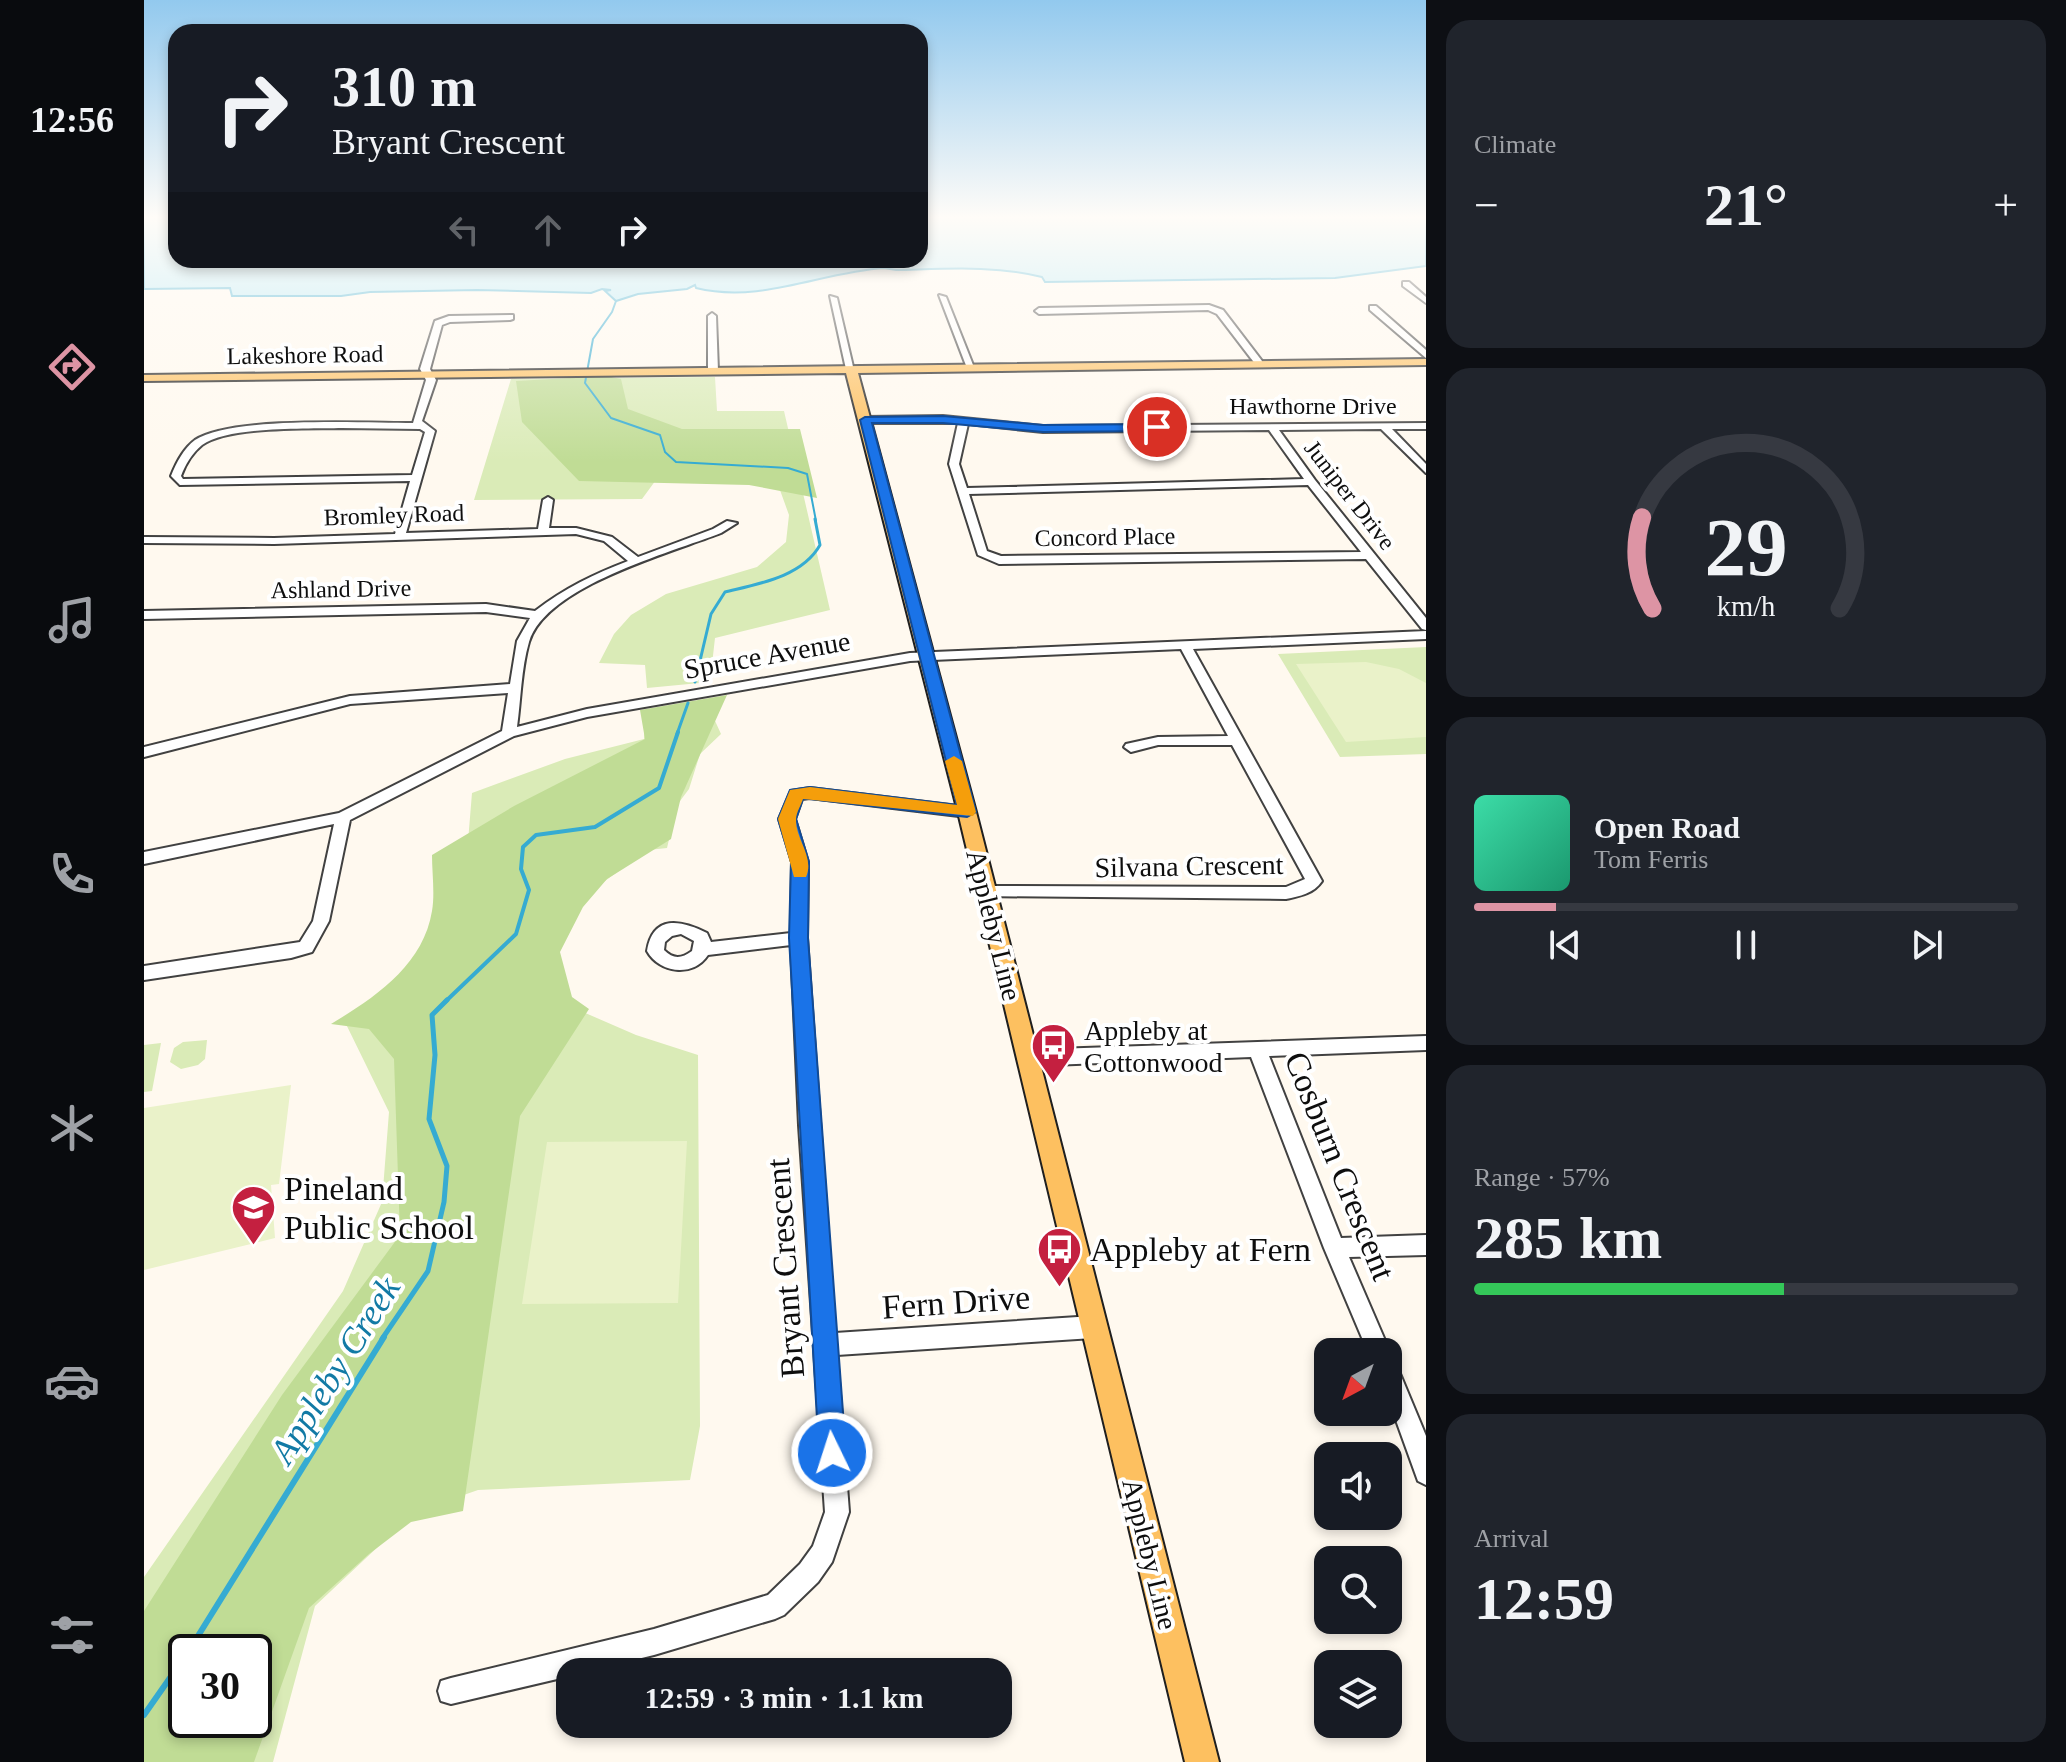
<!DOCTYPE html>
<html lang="en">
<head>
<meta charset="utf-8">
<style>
  :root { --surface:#171b24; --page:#20242c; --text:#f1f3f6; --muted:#9ea1a6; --line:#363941; --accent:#dd94a4 }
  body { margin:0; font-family:"Times New Roman",serif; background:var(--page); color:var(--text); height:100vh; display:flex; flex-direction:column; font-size:30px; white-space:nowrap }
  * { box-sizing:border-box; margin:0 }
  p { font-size:26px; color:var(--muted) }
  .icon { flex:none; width:44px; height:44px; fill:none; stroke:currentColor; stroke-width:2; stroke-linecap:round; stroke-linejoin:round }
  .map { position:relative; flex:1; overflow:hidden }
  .sheet { display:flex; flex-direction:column; gap:20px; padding:20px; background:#0d0f14; width:640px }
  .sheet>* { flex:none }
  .banner { position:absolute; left:24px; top:24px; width:760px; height:244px; border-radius:24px; box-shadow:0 4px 12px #0003; background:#171b24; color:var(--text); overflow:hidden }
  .needle { width:52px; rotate:221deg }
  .fabs { position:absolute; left:1170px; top:1338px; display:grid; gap:16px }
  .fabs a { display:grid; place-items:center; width:88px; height:88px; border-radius:16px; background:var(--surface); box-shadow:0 4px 12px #0003; font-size:40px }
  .speed { position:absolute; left:24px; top:1634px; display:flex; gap:16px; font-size:40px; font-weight:700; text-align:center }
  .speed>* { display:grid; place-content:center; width:104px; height:104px; border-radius:50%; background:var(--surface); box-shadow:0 4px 12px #0003; line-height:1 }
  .speed .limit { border:4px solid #111; border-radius:12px; background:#fff; color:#111 }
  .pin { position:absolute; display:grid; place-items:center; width:68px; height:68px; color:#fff; margin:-34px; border:4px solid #fff; border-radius:50%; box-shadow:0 2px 8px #0007 }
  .me { position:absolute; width:88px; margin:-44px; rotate:356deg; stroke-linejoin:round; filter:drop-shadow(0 0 6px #0008) }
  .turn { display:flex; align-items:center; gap:28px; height:168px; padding:0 32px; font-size:36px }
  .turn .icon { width:104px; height:104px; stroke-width:2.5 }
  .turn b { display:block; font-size:56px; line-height:68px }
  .lanes { display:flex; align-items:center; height:76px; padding:0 32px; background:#0003; justify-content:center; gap:40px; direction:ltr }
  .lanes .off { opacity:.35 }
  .big { font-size:60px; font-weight:700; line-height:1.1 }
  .sheet .card { flex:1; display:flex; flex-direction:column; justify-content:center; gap:12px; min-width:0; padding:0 28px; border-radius:24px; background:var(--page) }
  .sheet .dial { align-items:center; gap:0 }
  .dial svg { height:208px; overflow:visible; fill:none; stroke:var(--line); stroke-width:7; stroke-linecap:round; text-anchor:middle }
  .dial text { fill:var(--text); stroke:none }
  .song { display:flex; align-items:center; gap:24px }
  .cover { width:96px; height:96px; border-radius:12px; background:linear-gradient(135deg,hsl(160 70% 55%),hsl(160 70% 35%)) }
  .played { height:8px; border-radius:4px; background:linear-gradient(90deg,var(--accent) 15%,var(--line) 15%) }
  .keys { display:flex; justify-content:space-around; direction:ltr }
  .heat { display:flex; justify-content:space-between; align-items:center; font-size:44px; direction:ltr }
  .charge { height:12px; border-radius:6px; background:linear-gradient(90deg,#34c759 57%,var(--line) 0) }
  .trip { position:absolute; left:412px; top:1658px; width:456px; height:80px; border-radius:24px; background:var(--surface); box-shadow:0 4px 12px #0003; font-weight:700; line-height:80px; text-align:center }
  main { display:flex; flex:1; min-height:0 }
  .tabs { display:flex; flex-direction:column; width:144px; justify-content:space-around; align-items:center; background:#090b0e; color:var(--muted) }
  .tabs .icon { width:56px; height:56px }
  .tabs .current { color:var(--accent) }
  .tabs b { font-size:36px; color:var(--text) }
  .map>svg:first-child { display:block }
</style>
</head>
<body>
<main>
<nav class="tabs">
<b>12:56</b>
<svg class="icon current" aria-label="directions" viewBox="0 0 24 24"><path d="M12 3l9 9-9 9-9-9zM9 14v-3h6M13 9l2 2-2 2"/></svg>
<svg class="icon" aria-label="music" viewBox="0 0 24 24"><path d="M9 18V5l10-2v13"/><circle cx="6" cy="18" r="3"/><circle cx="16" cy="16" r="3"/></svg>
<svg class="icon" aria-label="phone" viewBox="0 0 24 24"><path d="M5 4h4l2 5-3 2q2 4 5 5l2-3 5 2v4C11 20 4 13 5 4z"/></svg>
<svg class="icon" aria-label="climate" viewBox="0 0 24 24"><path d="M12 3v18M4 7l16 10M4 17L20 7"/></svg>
<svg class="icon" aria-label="car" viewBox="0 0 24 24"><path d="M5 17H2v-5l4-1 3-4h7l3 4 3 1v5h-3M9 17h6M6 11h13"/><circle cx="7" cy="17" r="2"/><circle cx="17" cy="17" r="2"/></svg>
<svg class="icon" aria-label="filters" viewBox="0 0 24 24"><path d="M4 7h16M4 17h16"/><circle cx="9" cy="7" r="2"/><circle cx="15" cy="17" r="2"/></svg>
</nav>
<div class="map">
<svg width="1282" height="1762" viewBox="0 0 1282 1762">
  <rect width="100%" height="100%" fill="#fff9ef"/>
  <!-- green -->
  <path fill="#daebb7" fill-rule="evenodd" d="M 571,377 L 573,411 L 640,411 L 686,610 L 571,638 L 566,682 L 503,688 L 501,665 L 455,663 L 470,634 L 487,615 L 522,594 L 613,567 L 642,542 L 645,515 L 632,479 L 520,469 L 498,499 L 330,500 L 367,379 Z
    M 1282,647 L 1282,754 L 1196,757 L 1134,654 Z
    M 562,701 L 577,734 L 556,754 L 545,789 L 533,805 L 523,848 L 504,850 L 426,906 L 393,992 L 492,1035 L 554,1055 L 556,1426 L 546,1480 L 334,1490 L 271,1512 L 171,1606 L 129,1762 L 0,1762 L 0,1577 L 199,1291 L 238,1202 L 245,1112 L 200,1020 L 256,1010 L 321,878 L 328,793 L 421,759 L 500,739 L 500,715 ZM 42,1652 L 110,1652 L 110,1720 L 42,1720 Z
    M 63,1040 L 61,1059 L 54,1065 L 37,1069 L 26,1062 L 30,1048 L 39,1042 Z
    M 17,1043 L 8,1091 L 0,1092 L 0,1045 Z"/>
  <!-- forest -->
  <path fill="#c0dc95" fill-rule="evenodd" d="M 462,376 L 477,379 L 484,409 L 538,429 L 656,429 L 673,498 L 605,485 L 435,481 L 378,422 L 372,381 Z
    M 583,695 L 537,797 L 527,839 L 463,879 L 439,907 L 416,952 L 428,997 L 445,1009 L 376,1116 L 319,1511 L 267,1522 L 225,1554 L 165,1608 L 110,1762 L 0,1762 L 0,1611 L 138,1395 L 256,1235 L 250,1059 L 225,1029 L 187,1024 C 230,998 279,966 288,911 C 291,894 288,873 288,855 L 370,806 L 501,739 L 496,710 ZM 42,1652 L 110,1652 L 110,1720 L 42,1720 Z"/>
  <!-- pitch -->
  <path fill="#eaf2c9" d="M 1222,662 L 1255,669 L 1282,683 L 1282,737 L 1202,742 L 1152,664 Z
    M 147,1085 L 135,1184 L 127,1185 L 131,1238 L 0,1270 L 0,1108 Z
    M 543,1141 L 534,1303 L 378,1304 L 403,1142 Z"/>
  <!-- water -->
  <path fill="#b1e8f8" stroke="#35abd2" stroke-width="2" d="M 0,215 L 32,215 L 32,260 L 776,260 L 776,215 L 1282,215 L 1282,266 L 1191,278 L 901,282 L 898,277 C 851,265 800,269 752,270 L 740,268 C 677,272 617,304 552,288 L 551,285 L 543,289 L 494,294 L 472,301 L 461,291 L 467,290 L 458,289 L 447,293 L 333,290 L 226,292 L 197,296 L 88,296 L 86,288 L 0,289 Z"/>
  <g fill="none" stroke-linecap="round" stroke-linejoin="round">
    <!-- stream-far4 -->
    <path stroke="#35abd2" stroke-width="2" d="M 472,301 L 468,312 L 449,339 L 441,383 L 467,418 L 516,435 L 521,452 L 532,462 L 644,468 L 663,474 L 672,521"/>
    <!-- stream-far3 -->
    <path stroke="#35abd2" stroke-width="3" d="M 551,682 L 567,614 L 581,592 C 614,584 658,577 676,545 L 671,519
      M 533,734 L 544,703"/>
    <!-- stream-far2 -->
    <path stroke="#35abd2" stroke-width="4" d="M 301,1002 L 372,934 L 385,890 L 377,869 L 379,847 L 392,835 L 451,827 L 515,788 L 534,732"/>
    <!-- stream-far1 -->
    <path stroke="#35abd2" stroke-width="5" d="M 238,1339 L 284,1271 L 300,1202 L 303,1166 L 285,1119 L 291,1055 L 288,1015 L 303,1000"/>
    <!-- stream -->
    <path stroke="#35abd2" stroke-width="6" d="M 44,1652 L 240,1337
      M 0,1715 L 42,1655"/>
    <defs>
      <path id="minor" d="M 1259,282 L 1265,282 L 1282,297 L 1282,303 L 1259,286 Z
        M 795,295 L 802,297 L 831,370 L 823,368 Z
        M 686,296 L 693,298 L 710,371 L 702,369 Z
        M 1065,305 L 1079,310 L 1118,361 L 1118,365 L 1112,365 L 1073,314 L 1064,310 L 895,314 L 891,311 L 895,308 Z
        M 1226,306 L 1232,306 L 1282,350 L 1282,358 L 1226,310 Z
        M 568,313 L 572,316 L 574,371 L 569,374 L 564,371 L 564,316 Z
        M 369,315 L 369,319 L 366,320 L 306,322 L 298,325 L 286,369 L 292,380 L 278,421 L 291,431 L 262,533 L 394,529 L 399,500 L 404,497 L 409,500 L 405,528 L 432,528 L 468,537 L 494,557 L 569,529 L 583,521 L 593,523 L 577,533 C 526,553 402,586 385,642 C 377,669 377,699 373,727 L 443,709 L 766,653 L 1282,631 L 1282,639 L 1049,649 L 1178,881 C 1169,894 1156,896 1142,899 L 835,896 L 833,892 L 835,888 L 841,886 L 1142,887 L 1161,879 L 1088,745 L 1014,745 L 987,752 L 980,747 L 982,744 L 1014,737 L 1084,736 L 1037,649 L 766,661 L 443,717 L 370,736 L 206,820 L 185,921 L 168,952 L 147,958 L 0,980 L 0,966 L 156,942 L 169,921 L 190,824 L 0,864 L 0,852 L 195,813 L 358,731 L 364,693 L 206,704 L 0,757 L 0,747 L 206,696 L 366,684 L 373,641 L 386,618 L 342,612 L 0,619 L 0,611 L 342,604 L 391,611 C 421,588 450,574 484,561 L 460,541 L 432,534 L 130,544 L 0,543 L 0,537 L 130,538 L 251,534 L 266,481 L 36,485 L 27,476 C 32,463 40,448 51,440 C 88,416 221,423 269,423 L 282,380 L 276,369 L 291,321 L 305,316 ZM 198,428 L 276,429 L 281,432 L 268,475 L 39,479 L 37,476 C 41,465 48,453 58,445 C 84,426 165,429 198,428 Z
        M 799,416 L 899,426 L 1282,423 L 1282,429 L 1248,429 L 1282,464 L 1282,473 L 1237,429 L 1135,430 L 1171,480 L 1282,618 L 1282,630 L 1278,629 L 1222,559 L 855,564 L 834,555 L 805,464 L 814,423 L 721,423 L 716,420 L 721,417 ZM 824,424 L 899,432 L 1125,430 L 1160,479 L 823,488 L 815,464 ZM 1164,485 L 1217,552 L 857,556 L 843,551 L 825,494 Z
        M 666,788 L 823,807 L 831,812 L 823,817 L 666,798 L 658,799 L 651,819 L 664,862 L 663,938 L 691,1333 L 949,1316 L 957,1319 L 960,1327 L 957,1335 L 949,1338 L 693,1355 L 705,1512 L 688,1562 L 674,1582 L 640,1615 L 631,1619 L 510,1655 L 440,1672 L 426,1672 L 426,1676 L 307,1704 L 297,1701 L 294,1691 L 297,1681 L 307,1678 L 510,1629 L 624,1595 L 656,1564 L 669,1546 L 681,1512 L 655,1125 L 647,945 L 564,955 C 549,978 515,973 503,951 C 509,914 537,920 563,933 L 567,942 L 647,933 L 648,862 L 635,819 L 647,791 ZM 537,934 L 550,941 L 548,951 C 537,959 529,959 520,950 L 521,942 L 528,936 Z
        M 1282,1036 L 1282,1050 L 1125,1056 L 1197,1238 L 1282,1235 L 1282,1255 L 1205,1257 L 1246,1352 L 1244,1357 L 1244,1352 L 1224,1352 L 1180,1248 L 1107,1057 L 882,1066 L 876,1063 L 873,1058 L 876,1053 L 882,1050 Z
        M 1244,1361 L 1252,1364 L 1282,1436 L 1282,1485 L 1274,1481 L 1244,1398 Z"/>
      <path id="major" d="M 1282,359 L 1282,365 L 714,373 L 832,812 L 1075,1762 L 1041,1762 L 814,812 L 702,373 L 0,381 L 0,375 Z"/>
    </defs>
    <!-- minor casing -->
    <use href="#minor" stroke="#414141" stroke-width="4"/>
    <!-- major casing -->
    <use href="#major" stroke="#1f1f1f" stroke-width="4"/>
    <!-- minor -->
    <use href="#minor" fill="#fff" fill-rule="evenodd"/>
    <!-- major -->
    <use href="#major" fill="#fdc060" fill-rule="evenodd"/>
  </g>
  <!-- sky -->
  <linearGradient id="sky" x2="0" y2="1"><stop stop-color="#92c9ee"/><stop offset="0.47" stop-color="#fffcf8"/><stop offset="1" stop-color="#fffcf8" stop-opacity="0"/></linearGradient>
  <rect width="1282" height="462" fill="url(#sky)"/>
  <!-- route -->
  <path fill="#1a73e8" stroke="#114b97" stroke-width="2" d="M 799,416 L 899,425 L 1013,424 L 1019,427 L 1013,431 L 899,432 L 799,423 L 728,423 L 832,812 L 823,817 L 666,799 L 659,799 L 652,819 L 665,862 L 664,938 L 702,1453 L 698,1463 L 688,1467 L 679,1463 L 675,1453 L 645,938 L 647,862 L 634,819 L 646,790 L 666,787 L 813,805 L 716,420 L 721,417 Z"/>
  <!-- slow -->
  <path fill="#f59e0b" d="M 810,756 L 818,761 L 832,812 L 829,816 L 659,799 C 657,805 652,813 652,819 C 651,839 671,857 662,877 L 650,877 L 634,819 L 646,790 L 666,787 L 813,805 L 801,761 Z"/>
  <!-- icons -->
  <defs>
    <symbol id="bus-pin" viewBox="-11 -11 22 30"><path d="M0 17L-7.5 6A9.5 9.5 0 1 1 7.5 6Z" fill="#c42040" stroke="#fff"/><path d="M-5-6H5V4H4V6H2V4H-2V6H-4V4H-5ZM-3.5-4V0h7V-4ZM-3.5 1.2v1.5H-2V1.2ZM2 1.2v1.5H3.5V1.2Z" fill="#fff"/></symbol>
    <symbol id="school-pin" viewBox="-11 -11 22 30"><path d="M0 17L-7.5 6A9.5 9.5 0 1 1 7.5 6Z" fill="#c42040" stroke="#fff"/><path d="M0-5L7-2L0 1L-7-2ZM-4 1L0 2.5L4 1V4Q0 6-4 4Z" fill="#fff"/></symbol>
  </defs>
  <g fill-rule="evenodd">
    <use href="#bus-pin" x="884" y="1020" width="51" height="69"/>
    <use href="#school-pin" x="84" y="1182" width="51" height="69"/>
    <use href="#bus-pin" x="890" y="1224" width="51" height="69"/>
  </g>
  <g text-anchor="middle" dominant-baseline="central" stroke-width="8" stroke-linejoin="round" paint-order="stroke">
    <!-- far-street labels -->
    <g font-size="24" fill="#0e0e0e" stroke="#fff">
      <text transform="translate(161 355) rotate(-1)">Lakeshore Road</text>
      <text x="1169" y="406">Hawthorne Drive</text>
      <text transform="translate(1206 495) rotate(52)">Juniper Drive</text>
      <text transform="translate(250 515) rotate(-2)">Bromley Road</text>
      <text transform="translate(961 537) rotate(-1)">Concord Place</text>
      <text transform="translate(197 589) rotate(-1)">Ashland Drive</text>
    </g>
    <!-- street labels -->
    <g font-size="28" fill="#0e0e0e" stroke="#fff">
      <text transform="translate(623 655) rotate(-10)">Spruce Avenue</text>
      <text transform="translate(1045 866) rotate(-1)">Silvana Crescent</text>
      <text transform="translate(850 925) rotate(76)">Appleby Line</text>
      <text transform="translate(1006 1554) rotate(76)">Appleby Line</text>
    </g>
    <!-- poi labels -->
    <g font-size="28" fill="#0e0e0e" stroke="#fff" text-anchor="start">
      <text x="940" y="1030">Appleby at<tspan x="940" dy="32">Cottonwood</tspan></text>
    </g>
    <!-- near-street labels -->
    <g font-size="34" fill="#0e0e0e" stroke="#fff">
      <text transform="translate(1196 1166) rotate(68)">Cosburn Crescent</text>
      <text transform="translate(641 1268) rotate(-94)">Bryant Crescent</text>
      <text transform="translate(812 1302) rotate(-4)">Fern Drive</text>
    </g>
    <!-- near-poi labels -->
    <g font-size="34" fill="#0e0e0e" stroke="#fff" text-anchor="start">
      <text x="140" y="1188">Pineland<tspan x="140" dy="39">Public School</tspan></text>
      <text x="946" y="1249">Appleby at Fern</text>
    </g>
    <!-- near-water labels -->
    <g font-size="36" font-style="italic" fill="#127aa5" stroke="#fff">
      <text transform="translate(191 1370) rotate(-58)">Appleby Creek</text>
    </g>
  </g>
</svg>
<div class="fabs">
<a><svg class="needle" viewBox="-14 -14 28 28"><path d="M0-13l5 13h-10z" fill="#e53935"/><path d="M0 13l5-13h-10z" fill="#9ea1a6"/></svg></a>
<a><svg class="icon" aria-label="sound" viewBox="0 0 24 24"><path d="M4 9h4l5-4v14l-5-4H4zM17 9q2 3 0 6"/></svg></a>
<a><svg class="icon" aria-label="search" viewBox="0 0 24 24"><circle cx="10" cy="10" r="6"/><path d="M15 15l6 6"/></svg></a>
<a><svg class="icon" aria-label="layers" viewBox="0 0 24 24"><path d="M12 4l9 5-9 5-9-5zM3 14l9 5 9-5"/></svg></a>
</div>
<div class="speed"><div class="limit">30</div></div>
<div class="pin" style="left:1013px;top:427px;background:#d93025"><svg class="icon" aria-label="arrive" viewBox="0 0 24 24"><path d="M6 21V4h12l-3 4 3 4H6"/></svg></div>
<svg class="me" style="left:688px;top:1453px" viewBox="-20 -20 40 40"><circle r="17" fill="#1a73e8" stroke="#fff" stroke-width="3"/><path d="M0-11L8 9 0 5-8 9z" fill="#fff"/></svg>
<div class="trip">12:59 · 3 min · 1.1 km</div>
<div class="banner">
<div class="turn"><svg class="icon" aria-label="right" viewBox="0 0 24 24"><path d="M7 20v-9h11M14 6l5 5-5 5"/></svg><div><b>310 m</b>Bryant Crescent</div></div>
<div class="lanes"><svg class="icon off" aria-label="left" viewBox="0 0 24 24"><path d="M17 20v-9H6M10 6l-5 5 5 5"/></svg><svg class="icon off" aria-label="ahead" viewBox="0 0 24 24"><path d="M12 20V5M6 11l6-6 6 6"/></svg><svg class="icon" aria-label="right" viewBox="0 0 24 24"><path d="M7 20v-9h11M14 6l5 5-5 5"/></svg></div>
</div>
</div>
<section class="sheet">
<div class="card"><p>Climate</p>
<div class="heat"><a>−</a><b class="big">21°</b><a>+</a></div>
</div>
<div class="card dial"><svg viewBox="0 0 100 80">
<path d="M14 69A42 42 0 1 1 86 69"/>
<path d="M14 69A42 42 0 0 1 10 34" stroke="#dd94a4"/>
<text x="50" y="56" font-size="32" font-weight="700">29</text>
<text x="50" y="72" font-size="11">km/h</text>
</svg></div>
<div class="card">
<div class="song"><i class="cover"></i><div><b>Open Road</b><p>Tom Ferris</p></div></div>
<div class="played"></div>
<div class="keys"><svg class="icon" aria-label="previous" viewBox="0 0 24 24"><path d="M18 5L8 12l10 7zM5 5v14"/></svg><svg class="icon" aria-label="pause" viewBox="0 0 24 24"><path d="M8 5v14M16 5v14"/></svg><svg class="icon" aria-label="next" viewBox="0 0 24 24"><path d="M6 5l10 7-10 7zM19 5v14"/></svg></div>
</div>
<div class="card"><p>Range · 57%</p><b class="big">285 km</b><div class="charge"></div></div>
<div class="card"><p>Arrival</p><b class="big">12:59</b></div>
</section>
</main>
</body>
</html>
